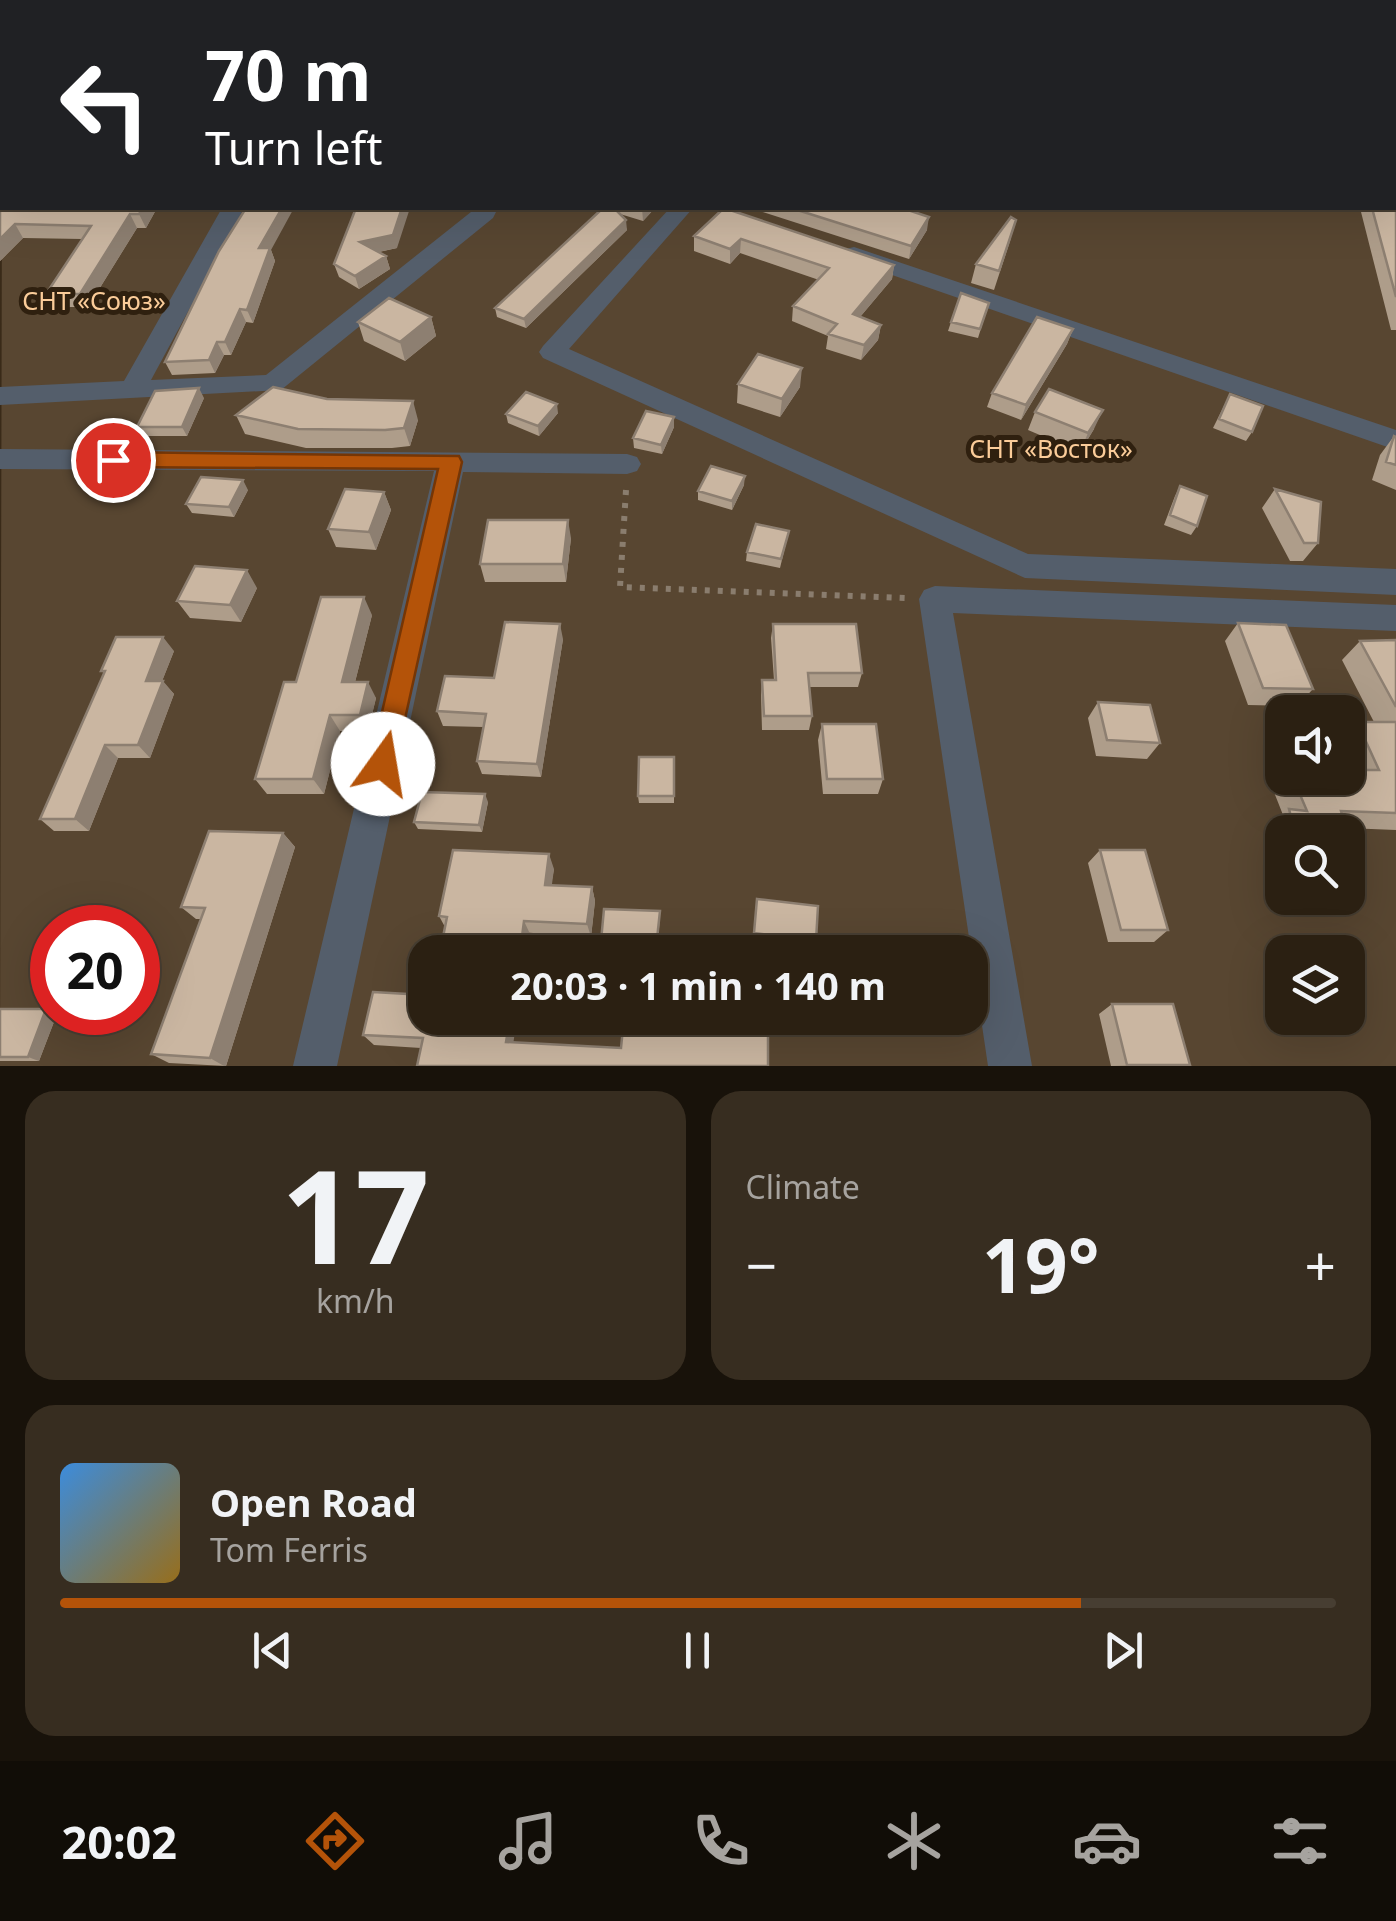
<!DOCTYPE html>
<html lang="en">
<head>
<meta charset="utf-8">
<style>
  :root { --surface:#2b2012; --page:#372d20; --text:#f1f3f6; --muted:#a6a39f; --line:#473e32; --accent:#b45309 }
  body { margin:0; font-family:"Noto Sans",sans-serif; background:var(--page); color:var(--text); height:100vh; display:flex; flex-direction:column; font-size:38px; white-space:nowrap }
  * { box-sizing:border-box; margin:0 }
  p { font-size:32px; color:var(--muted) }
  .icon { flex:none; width:55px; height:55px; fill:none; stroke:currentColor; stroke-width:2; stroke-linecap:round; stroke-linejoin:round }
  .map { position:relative; height:1066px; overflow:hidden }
  .side { display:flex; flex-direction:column; gap:25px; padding:25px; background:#18120a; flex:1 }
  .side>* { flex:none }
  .hud { position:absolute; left:0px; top:0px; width:1398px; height:210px; box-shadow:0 10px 40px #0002,0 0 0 2px var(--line); background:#202124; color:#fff; overflow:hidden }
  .tools { position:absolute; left:1265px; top:695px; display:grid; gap:20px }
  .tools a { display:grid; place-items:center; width:100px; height:100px; border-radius:20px; background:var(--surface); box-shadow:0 10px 40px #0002,0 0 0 2px var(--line); font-size:50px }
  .speed { position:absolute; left:30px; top:905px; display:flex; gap:20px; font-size:50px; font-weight:700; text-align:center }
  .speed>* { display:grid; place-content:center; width:130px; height:130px; border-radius:50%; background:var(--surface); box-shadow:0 10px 40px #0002,0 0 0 2px var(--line); line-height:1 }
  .speed .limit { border:15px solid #d22; background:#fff; color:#111 }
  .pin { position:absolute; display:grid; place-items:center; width:85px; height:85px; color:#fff; margin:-42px; border:5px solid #fff; border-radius:50%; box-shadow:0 2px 10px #0007 }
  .me { position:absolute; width:110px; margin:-55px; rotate:13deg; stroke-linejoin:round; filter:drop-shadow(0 0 8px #0008) }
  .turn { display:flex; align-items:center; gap:35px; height:210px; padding:0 40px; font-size:45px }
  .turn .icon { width:130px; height:130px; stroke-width:2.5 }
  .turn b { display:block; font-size:70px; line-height:85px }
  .big { font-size:75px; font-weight:700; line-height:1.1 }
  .side .card { flex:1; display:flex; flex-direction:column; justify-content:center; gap:15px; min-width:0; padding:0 35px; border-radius:30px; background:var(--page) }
  .side .dial { align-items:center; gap:0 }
  .dial b { font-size:130px; line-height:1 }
  .song { display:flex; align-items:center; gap:30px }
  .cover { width:120px; height:120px; border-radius:15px; background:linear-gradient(135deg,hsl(210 70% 55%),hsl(40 70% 35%)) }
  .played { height:10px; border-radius:5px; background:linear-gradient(90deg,var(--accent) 80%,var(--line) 80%) }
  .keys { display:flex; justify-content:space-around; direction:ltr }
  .heat { display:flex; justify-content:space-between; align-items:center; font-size:55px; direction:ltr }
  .side .tiles { flex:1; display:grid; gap:25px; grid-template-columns:1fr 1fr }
  .card:last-child { grid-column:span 2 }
  .trip { position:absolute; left:408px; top:935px; width:580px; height:100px; border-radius:30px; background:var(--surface); box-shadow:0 10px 40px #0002,0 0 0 2px var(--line); font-weight:700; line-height:100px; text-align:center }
  .dock { display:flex; height:160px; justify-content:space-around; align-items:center; background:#110d07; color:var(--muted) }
  .dock .icon { width:70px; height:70px }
  .dock .active { color:var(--accent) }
  .dock b { font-size:45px; color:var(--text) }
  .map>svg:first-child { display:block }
</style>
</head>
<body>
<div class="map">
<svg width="1396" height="1066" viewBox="0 0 1396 1066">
  <rect width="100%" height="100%" fill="#392a18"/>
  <!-- green -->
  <path fill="#584631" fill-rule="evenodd" d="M 152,0 L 1396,0 L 1396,1066 L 0,1066 L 2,175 L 2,208 L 1395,208 L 1395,2 L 150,2 ZM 1282,712 L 1348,712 L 1348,778 L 1282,778 ZM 1282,832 L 1348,832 L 1348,898 L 1282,898 ZM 52,928 L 138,928 L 138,1012 L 52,1012 ZM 425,952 L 970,952 L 970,1018 L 425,1018 ZM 1282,952 L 1348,952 L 1348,1018 L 1282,1018 Z"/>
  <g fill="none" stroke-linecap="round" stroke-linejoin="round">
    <!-- path -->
    <path stroke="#8a7d6e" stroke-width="6" stroke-dasharray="5 8" stroke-linecap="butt" d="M 626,490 L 620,587 L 906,598"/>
    <!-- minor -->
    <path fill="#545e6b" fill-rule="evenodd" d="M 330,0 L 349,0 L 350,2 L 331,2 Z
      M 986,0 L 1002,0 L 1002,2 L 986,2 Z
      M 1352,0 L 1369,0 L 1370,2 L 1353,2 Z
      M 1395,45 L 1396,45 L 1396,56 L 1395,56 Z
      M 2,71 L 2,85 L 0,86 L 0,72 Z
      M 2,103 L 2,117 L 0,118 L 0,104 Z
      M 1395,121 L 1396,121 L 1396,133 L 1395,133 Z
      M 222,208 L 244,208 L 151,380 L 266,375 L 476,208 L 498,208 L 493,218 L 281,390 L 0,405 L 0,387 L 124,381 Z
      M 670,208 L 693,208 L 569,349 L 1028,554 L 1396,569 L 1396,595 L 1025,578 L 543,358 L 539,352 L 543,346 Z
      M 854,247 L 1396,430 L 1396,450 L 846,259 L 842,254 L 846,249 Z
      M 0,449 L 627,454 L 637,457 L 641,464 L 637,471 L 627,474 L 463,472 L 337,1066 L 293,1066 L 434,471 L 0,469 Z
      M 935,586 L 1396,605 L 1396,631 L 953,613 L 1032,1066 L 988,1066 L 919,599 L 924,590 Z"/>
  </g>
  <!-- wall -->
  <path fill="#ae9d8a" d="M 1396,152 L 1396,330 L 1391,330 L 1360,208 L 1395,208 Z
    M 0,197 L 157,208 L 146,228 L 137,228 L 88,307 L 54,307 L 46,294 L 82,239 L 23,238 L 0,261 Z
    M 356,208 L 397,248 L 379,252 L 386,256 L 390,269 L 359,289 L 339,277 L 334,264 Z
    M 603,208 L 655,208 L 643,221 L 620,214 L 627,230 L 526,328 L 497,317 L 495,308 Z
    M 724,208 L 894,265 L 892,279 L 860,317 L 881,325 L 878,340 L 861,360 L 826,349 L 828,336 L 792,321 L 793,306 L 819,280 L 740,253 L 730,264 L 694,251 L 694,236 Z
    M 750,208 L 902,208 L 927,230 L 909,259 Z
    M 1011,238 L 994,290 L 971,283 L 976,264 Z
    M 271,250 L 275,261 L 253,323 L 246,322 L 231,355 L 224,355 L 215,373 L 172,375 L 165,362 Z
    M 989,303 L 978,338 L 948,331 L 951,322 Z
    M 431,317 L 436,336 L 405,361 L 364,341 L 358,322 Z
    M 1073,329 L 1067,344 L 1021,420 L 987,407 L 992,393 Z
    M 738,384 L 800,387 L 780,417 L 737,403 Z
    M 1230,394 L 1252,432 L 1246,441 L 1213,428 Z
    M 204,398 L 187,436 L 142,436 L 137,427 Z
    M 1035,412 L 1094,429 L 1080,452 L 1028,430 Z
    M 558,413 L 539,436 L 508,423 L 506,414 Z
    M 236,415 L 418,420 L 410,446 L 392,448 L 306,448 L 245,434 Z
    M 674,417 L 674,427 L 662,454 L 634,448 L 633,438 Z
    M 1394,436 L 1396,437 L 1396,490 L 1372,480 L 1380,455 Z
    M 744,485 L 732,510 L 698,500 L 698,491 Z
    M 1180,486 L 1197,526 L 1191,535 L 1164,525 L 1175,496 Z
    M 1275,489 L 1318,543 L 1303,561 L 1290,561 L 1262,508 Z
    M 248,490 L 234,517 L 192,513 L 186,504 Z
    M 384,492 L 391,510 L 376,550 L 336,547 L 328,529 Z
    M 789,531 L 780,568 L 746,561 L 747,552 Z
    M 571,538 L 566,582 L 485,582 L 480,564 Z
    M 257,588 L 241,622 L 190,618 L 177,601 Z
    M 372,615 L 355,682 L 376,698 L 368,731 L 340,731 L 324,794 L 267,794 L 255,779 L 296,682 Z
    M 1238,623 L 1313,689 L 1297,706 L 1248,705 L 1225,641 Z
    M 773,624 L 862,673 L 858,687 L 809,687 L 812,716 L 809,730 L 762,730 L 761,695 L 762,680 L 774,680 L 771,638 Z
    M 563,639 L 541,777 L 482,774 L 477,761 L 483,727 L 443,726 L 437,711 Z
    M 1396,640 L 1396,830 L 1346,828 L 1347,832 L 1282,832 L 1282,870 L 1281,869 L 1271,825 L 1283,815 L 1272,787 L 1282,777 L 1348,778 L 1351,770 L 1348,763 L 1348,730 L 1357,722 L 1374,722 L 1342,660 L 1360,641 Z
    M 174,651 L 162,681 L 174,694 L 150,758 L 118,758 L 89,831 L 54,831 L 40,819 L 104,673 L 101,671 Z
    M 1098,702 L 1160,743 L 1147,759 L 1096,756 L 1088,718 Z
    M 822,724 L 883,779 L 878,794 L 823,794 L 818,740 Z
    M 674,757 L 674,803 L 639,803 L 638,796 Z
    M 488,802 L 482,832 L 418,829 L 414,822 Z
    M 283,833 L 295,847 L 226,1066 L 169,1063 L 151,1054 L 201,919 L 196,919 L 181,907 Z
    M 1100,850 L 1168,930 L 1154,942 L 1108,942 L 1088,863 Z
    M 554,869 L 551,885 L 592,887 L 595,901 L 591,937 L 445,927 L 439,916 Z
    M 757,899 L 816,941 L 814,947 L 754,939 Z
    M 660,918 L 658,939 L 668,952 L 602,947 L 601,941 Z
    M 1112,1004 L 1190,1065 L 1111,1066 L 1099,1014 Z
    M 0,1009 L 46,1009 L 57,1014 L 39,1061 L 0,1061 Z
    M 363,1035 L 514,1043 L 421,1048 L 374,1045 Z"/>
  <!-- shaded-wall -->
  <path fill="#8d7f71" d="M 143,208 L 157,208 L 146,228 L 139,214 Z
    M 282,208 L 294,208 L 271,250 L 275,261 L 253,323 L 247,310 L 259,248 Z
    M 402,208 L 410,208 L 397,248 L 364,255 L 360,242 Z
    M 642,208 L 655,208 L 643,221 Z
    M 130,214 L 137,228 L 88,307 L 80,294 Z
    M 929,217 L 927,230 L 909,259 L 911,246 Z
    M 626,220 L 627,230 L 526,328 L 524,319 Z
    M 15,224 L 23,238 L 0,261 L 0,239 Z
    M 741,239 L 740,253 L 730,264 L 730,249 Z
    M 386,256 L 390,269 L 359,289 L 355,276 Z
    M 894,265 L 892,279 L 850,329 L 853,314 Z
    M 240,309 L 246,322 L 231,355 L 225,342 Z
    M 431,317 L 436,336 L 405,361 L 400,342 Z
    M 881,325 L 878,340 L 861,360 L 864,345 Z
    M 1073,329 L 1067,344 L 1021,420 L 1026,405 Z
    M 217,342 L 224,355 L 215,373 L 209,360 Z
    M 802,368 L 800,387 L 780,417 L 782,399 Z
    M 199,388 L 204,398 L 187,436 L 182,427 Z
    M 413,401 L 418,420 L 410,446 L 404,428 Z
    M 557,404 L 558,413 L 539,436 L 538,426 Z
    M 1103,410 L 1094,429 L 1080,452 L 1088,433 Z
    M 674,417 L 674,427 L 662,454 L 661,445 Z
    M 745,476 L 744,485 L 732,510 L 732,501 Z
    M 243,480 L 248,490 L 234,517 L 229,507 Z
    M 384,492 L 391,510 L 376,550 L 369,532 Z
    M 568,520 L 571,538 L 566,582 L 563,564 Z
    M 247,570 L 257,588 L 241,622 L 230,605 Z
    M 364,597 L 372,615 L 351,698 L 342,682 Z
    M 560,624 L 563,639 L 541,777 L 537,764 Z
    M 163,637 L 174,651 L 157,694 L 146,681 Z
    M 163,681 L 174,694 L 150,758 L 138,745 Z
    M 368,682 L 376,698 L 368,731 L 360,715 Z
    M 330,715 L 340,731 L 324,794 L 313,779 Z
    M 105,745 L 118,758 L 89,831 L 75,819 Z
    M 485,794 L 488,802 L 482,832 L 479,825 Z
    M 283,833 L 295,847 L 226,1066 L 224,1066 L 210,1058 Z
    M 549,854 L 554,869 L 550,899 L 545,885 Z
    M 592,887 L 595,901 L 591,937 L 587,924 Z
    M 524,921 L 530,934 L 527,952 L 520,952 Z
    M 46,1009 L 57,1014 L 39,1061 L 28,1057 Z
    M 510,1018 L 517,1018 L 512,1052 L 506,1042 Z"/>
  <!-- building -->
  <path fill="#cab6a1" stroke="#8d7f71" stroke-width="2.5" d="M 207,0 L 321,0 L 320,2 L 198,2 Z
    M 1054,0 L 1239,0 L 1240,2 L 1054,2 Z
    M 1395,152 L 1396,152 L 1396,297 L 1372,208 L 1395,208 Z
    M 2,194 L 2,208 L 143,208 L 139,214 L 130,214 L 80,294 L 46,294 L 91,226 L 15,224 L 0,239 L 0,197 Z
    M 246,208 L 282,208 L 259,248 L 270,248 L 247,310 L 240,309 L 225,342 L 217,342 L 209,360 L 165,362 L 219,251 Z
    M 356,208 L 402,208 L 393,235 L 360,242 L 386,256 L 355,276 L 334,264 Z
    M 603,208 L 614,208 L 626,220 L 524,319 L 495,308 Z
    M 724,208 L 894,265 L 853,314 L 881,325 L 864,345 L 828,334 L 837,324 L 793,306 L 829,268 L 741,239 L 730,249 L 694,236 Z
    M 791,208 L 902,208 L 929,217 L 911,246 Z
    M 1011,217 L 1016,220 L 999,271 L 976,264 Z
    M 961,293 L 989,303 L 980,329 L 951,322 Z
    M 389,298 L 431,317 L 400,342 L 358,322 Z
    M 1037,317 L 1073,329 L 1026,405 L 992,393 Z
    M 758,354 L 802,368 L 782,399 L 738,384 Z
    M 273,387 L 327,399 L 413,401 L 404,428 L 385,430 L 298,429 L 236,415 Z
    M 199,388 L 182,427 L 137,427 L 155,391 Z
    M 1049,389 L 1103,410 L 1088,433 L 1035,412 Z
    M 526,392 L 557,404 L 538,426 L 506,414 Z
    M 1230,394 L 1263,406 L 1252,432 L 1219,419 Z
    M 646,411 L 674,417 L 661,445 L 633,438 Z
    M 1394,436 L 1396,437 L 1396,465 L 1386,462 Z
    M 711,466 L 745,476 L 732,501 L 698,491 Z
    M 201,477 L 243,480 L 229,507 L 186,504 Z
    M 1180,486 L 1207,496 L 1197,526 L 1170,515 Z
    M 345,489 L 384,492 L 369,532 L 328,529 Z
    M 1275,489 L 1321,502 L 1318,543 L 1304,543 Z
    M 488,520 L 568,520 L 563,564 L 480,564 Z
    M 756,524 L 789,531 L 781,559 L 747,552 Z
    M 195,566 L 247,570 L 230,605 L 177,601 Z
    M 321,597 L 364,597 L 342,682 L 368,682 L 360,715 L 330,715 L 313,779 L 255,779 L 284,682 L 296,682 Z
    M 505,622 L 560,624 L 537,764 L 477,761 L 486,714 L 437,711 L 445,676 L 494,678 Z
    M 1238,623 L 1286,625 L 1313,689 L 1263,688 Z
    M 773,624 L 856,624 L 862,673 L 808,673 L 812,716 L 764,716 L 762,680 L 776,680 Z
    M 116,637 L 163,637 L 146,681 L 163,681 L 138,745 L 105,745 L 75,819 L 40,819 L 105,671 L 101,671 Z
    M 1396,640 L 1396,707 L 1360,641 Z
    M 1098,702 L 1150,705 L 1160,743 L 1107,740 Z
    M 1357,722 L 1396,722 L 1396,813 L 1341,811 L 1347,832 L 1295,832 L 1289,809 L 1307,811 L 1293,778 L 1348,778 L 1348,770 L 1379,770 Z
    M 822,724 L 876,724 L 883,779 L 827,779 Z
    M 639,757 L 674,757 L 674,796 L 638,796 Z
    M 422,792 L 485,794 L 479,825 L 414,822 Z
    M 209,831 L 283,833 L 210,1058 L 151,1054 L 205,908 L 181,907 Z
    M 1348,835 L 1355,862 L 1348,861 Z
    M 453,850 L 549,854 L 545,885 L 592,887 L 587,924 L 524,921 L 520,952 L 440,952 L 447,917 L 439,916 Z
    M 1100,850 L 1145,850 L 1168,930 L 1121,930 Z
    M 757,899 L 818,906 L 816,941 L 754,933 Z
    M 604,909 L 660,911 L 657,939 L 631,938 L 631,943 L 601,941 Z
    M 631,938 L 667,940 L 666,952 L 630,952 Z
    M 373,992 L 425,995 L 425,1018 L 510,1018 L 506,1042 L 621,1048 L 624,1018 L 768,1018 L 768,1066 L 417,1066 L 423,1038 L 363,1035 Z
    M 1112,1004 L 1173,1004 L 1190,1065 L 1127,1065 Z
    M 0,1009 L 46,1009 L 28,1057 L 0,1057 Z"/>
  <!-- route -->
  <path fill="#b45309" stroke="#753606" stroke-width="2.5" d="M 113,452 L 459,456 L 462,462 L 393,773 L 383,776 L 374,773 L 370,764 L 438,469 L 113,467 L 102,460 Z"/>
  <g text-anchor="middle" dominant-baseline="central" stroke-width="10" stroke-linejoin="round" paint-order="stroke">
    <!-- park labels -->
    <g font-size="25" fill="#fbcc99" stroke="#2f200f">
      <text x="94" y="300">СНТ «Союз»</text>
      <text x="1051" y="448">СНТ «Восток»</text>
    </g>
  </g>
</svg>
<div class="tools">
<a><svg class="icon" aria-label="sound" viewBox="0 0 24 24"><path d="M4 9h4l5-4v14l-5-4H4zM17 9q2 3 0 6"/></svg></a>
<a><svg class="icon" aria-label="search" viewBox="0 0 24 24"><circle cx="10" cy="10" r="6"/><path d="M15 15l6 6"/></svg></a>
<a><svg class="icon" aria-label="layers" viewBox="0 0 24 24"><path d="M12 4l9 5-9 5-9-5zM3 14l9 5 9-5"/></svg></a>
</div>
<div class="speed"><div class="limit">20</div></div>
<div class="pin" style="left:113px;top:460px;background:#d93025"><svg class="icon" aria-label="arrive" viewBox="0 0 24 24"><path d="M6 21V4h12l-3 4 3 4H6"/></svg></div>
<svg class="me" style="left:383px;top:764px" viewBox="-20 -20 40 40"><circle r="19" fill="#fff"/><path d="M0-13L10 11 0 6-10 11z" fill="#b45309"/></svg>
<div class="trip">20:03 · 1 min · 140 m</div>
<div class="hud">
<div class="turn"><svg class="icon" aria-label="left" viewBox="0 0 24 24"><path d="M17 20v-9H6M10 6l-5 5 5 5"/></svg><div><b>70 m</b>Turn left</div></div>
</div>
</div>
<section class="side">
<div class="tiles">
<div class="card dial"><b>17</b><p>km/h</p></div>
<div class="card"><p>Climate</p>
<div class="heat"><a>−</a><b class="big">19°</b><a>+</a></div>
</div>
<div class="card">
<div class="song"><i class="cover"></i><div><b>Open Road</b><p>Tom Ferris</p></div></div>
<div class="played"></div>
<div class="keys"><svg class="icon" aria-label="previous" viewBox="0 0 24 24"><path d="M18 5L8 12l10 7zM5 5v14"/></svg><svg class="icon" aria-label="pause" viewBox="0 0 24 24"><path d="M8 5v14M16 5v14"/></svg><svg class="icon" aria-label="next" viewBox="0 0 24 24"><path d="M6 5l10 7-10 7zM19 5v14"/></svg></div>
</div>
</div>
</section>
<nav class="dock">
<b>20:02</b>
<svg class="icon active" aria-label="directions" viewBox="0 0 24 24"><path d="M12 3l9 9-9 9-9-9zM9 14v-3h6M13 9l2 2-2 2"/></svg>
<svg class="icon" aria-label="music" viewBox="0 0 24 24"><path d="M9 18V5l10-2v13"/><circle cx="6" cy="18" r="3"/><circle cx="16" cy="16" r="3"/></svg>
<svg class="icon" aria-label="phone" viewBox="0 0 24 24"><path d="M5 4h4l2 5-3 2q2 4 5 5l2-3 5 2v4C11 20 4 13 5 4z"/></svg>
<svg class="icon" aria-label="climate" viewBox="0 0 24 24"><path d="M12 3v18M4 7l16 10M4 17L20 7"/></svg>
<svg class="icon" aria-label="car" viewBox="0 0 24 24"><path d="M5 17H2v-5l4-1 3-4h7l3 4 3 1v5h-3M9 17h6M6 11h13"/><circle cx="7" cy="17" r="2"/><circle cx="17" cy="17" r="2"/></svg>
<svg class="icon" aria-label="filters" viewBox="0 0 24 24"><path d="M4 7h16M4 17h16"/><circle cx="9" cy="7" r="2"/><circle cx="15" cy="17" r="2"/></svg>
</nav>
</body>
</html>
